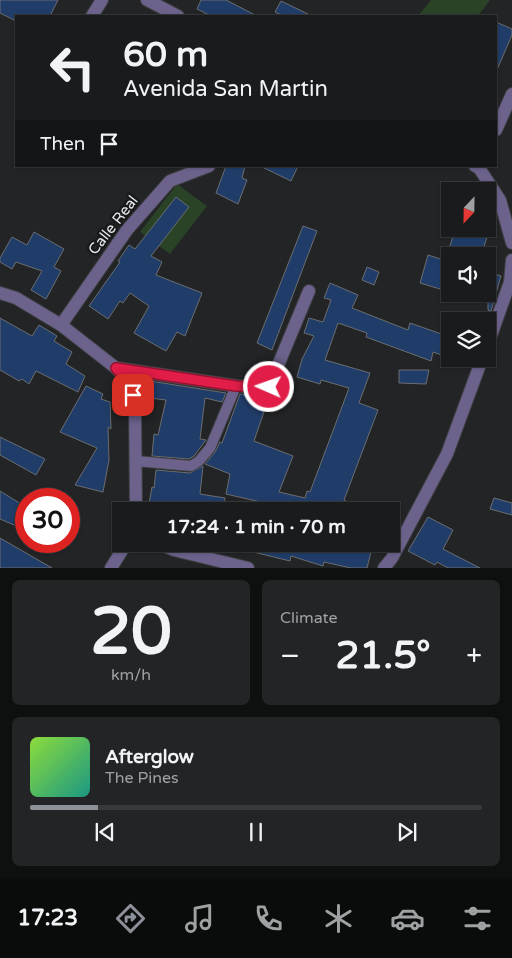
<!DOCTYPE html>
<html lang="en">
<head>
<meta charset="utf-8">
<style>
  :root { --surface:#1a1b1c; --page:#232425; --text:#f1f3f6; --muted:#9fa1a3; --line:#38393b; --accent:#8c9099 }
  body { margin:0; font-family:"Varela Round",sans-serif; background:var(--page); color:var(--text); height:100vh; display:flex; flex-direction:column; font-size:19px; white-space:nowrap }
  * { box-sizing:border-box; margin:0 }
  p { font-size:16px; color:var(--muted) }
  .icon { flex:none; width:28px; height:28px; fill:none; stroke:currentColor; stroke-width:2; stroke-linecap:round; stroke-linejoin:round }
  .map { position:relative; height:568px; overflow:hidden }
  .panel { display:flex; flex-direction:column; gap:12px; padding:12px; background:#0e0f0f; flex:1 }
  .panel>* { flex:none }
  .banner { position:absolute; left:15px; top:15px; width:482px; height:152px; border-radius:0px; box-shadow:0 1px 4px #0004,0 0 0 1px var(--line); background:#1a1b1c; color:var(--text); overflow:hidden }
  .needle { width:32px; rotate:202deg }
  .controls { position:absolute; left:441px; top:182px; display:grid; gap:10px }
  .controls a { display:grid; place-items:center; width:55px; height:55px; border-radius:0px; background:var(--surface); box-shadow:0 1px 4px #0004,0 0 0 1px var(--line); font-size:25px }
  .speed { position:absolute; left:15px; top:488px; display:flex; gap:10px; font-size:25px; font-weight:700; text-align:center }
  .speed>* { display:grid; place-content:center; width:65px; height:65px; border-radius:50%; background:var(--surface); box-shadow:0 1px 4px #0004,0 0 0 1px var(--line); line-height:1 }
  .speed .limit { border:8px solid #d22; background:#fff; color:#111 }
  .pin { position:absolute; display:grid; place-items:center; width:42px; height:42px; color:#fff; margin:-21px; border-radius:10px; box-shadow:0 2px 8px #0006 }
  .me { position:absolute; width:55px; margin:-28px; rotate:272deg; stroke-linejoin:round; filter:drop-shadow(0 0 4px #0008) }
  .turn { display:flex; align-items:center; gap:18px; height:105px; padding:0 25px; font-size:22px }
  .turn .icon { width:65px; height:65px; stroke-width:2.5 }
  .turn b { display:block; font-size:35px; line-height:42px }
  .then { display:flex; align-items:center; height:48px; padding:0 25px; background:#0003; gap:10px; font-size:19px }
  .big { font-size:38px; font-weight:700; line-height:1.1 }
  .panel .card { flex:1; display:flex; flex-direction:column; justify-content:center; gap:8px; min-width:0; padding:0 18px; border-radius:8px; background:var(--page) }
  .panel .dial { align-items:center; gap:0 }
  .dial b { font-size:65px; line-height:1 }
  .song { display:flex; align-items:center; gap:15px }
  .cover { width:60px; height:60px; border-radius:8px; background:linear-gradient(135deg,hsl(90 70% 55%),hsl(170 70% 35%)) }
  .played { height:5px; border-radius:2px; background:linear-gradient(90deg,var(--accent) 15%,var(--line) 15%) }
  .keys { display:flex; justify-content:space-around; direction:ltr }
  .heat { display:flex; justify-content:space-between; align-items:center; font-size:28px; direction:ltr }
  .panel .tiles { flex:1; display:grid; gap:12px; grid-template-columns:1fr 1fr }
  .card:last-child { grid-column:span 2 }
  .trip { position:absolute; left:112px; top:502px; width:288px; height:50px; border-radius:0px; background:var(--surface); box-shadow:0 1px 4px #0004,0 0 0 1px var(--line); font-weight:700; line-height:50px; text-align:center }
  .tab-bar { display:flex; height:80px; justify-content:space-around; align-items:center; background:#0a0b0b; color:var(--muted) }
  .tab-bar .icon { width:35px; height:35px }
  .tab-bar .selected { color:var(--accent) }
  .tab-bar b { font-size:22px; color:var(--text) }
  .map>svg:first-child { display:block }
</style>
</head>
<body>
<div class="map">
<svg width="512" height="568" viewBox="0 0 512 568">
  <rect width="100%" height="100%" fill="#222426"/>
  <!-- green -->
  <path fill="#2a4225" d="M 431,0 L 490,0 L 478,16 L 418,16 Z
    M 177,184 L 207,206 L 170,254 L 140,232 Z"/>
  <!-- building -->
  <path fill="#203d6a" stroke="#6b6d6f" d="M 0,0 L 58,0 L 50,16 L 16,16 L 16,21 L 0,13 Z
    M 201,0 L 226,0 L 257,16 L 211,16 L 197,9 Z
    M 281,1 L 312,16 L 283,16 L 275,12 Z
    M 496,22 L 512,29 L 512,35 L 496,72 Z
    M 226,166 L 245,166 L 242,178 L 247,180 L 238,204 L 216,193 Z
    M 260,166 L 298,166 L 291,181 Z
    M 176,197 L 189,207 L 151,256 L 162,262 L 156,275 L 202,293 L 185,336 L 177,332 L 166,351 L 134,333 L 149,306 L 130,293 L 123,303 L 120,301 L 108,319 L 89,306 L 120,262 L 118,261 L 129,245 L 135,249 Z
    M 303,226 L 317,231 L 272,350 L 257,343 Z
    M 455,229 L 471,229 L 488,234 L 481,256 L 447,256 Z
    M 34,232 L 64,249 L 54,267 L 61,271 L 46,299 L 31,290 L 42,271 L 16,262 L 12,269 L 0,262 L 0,258 L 12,237 L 27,245 Z
    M 428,255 L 450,262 L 450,292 L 420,283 Z
    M 367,267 L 379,272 L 374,285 L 362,280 Z
    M 488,272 L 501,276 L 491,311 L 488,310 Z
    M 330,283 L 358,295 L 352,308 L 408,330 L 410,323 L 450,337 L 450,358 L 433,352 L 431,361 L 366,337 L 367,333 L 338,323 L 325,360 L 370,373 L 359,403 L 378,410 L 344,500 L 346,501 L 343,511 L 299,511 L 226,494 L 230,474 L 205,464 L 215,452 L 220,442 L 222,443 L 240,394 L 249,395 L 268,400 L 254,441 L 293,456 L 279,492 L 305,498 L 307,491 L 310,492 L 349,388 L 321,380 L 320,384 L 297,377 L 302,359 L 314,336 L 304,333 L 309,318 L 323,322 L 331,300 L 324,298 Z
    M 0,318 L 32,336 L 39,325 L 57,336 L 54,341 L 72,352 L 66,364 L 85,376 L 78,392 L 36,371 L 29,384 L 22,379 L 19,381 L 0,370 Z
    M 399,370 L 429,370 L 426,384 L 399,383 Z
    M 150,381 L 226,393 L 222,402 L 205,398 L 200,439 L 206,440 L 194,456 L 189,459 L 152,456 L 154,434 L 158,435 L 166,400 L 149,398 Z
    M 86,386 L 103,394 L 101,399 L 110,402 L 111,429 L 108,427 L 109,460 L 103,492 L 75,485 L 97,448 L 60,432 Z
    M 0,437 L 45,459 L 36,475 L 0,455 Z
    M 203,466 L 200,494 L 225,498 L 223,511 L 191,511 L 175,509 L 175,511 L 160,511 L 161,506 L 149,504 L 152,487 L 154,488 L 156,470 L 190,473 Z
    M 0,491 L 26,507 L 26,530 L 0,519 Z
    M 494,498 L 512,503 L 512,515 L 490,509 Z
    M 428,517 L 453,530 L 443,549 L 480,568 L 448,568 L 437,562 L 435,565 L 408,551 Z
    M 0,538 L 52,568 L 0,568 Z
    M 241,544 L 373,544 L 367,568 L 351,568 L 324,562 L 323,566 L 291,556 L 290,561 L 241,549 Z"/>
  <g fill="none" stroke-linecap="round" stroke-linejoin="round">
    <defs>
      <path id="service" d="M 136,461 L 191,466 L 199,461 L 210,448 L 236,386"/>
      <path id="minor" d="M 147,0 L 178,16
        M 92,16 L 102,0
        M 496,130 L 512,94
        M 475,166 L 479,168 L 500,200 L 512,243
        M 61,325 L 127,230 L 170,181 L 209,166
        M 488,344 L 510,282 L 512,260
        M 116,368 L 236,386 L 269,387 L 309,291
        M 111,568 L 126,544
        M 384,568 L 392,558 L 447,454 L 482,359"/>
      <path id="tertiary" d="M 0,293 L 16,298 L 61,325 L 116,368 L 130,384 L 135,406 L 136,511
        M 159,544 L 174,550 L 248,568"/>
    </defs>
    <!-- service casing -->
    <use href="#service" stroke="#3e4042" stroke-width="12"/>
    <!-- minor casing -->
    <use href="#minor" stroke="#3e4042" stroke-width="14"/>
    <!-- tertiary casing -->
    <use href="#tertiary" stroke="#3e4042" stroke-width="14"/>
    <!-- service -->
    <use href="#service" stroke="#6c628c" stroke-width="10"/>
    <!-- minor -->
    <use href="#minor" stroke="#6c628c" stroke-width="12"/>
    <!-- tertiary -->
    <use href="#tertiary" stroke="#6c628c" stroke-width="12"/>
  </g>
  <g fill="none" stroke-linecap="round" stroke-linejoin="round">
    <defs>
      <path id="route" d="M 133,395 L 130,384 L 116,368 L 236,386 L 269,387"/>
    </defs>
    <!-- route casing -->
    <use href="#route" stroke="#92132f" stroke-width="12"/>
    <!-- route -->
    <use href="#route" stroke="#e11d48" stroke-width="9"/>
  </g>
  <g text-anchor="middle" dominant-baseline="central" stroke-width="5" stroke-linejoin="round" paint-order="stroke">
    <!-- street labels -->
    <g font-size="15" fill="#e8e9eb" stroke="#191a1c">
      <text transform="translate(113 225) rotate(-52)">Calle Real</text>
    </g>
  </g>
</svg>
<div class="controls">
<a><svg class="needle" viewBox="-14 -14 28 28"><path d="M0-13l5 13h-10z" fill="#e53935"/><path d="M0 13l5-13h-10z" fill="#9fa1a3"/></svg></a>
<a><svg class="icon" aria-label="sound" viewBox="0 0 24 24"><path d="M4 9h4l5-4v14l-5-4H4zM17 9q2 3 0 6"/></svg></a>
<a><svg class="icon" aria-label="layers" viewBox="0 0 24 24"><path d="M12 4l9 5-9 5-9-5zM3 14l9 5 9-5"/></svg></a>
</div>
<div class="speed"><div class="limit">30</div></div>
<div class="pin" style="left:133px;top:395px;background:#d93025"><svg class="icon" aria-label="arrive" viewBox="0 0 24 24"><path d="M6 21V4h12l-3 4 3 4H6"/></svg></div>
<svg class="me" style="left:269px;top:387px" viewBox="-20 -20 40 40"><circle r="17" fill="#e11d48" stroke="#fff" stroke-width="3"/><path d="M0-11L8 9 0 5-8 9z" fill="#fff"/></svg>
<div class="trip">17:24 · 1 min · 70 m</div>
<div class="banner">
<div class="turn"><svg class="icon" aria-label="left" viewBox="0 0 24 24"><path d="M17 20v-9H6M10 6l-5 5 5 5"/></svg><div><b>60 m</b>Avenida San Martin</div></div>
<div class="then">Then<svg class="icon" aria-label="arrive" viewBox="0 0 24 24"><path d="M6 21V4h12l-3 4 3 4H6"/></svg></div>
</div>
</div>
<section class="panel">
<div class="tiles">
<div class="card dial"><b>20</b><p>km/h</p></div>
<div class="card"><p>Climate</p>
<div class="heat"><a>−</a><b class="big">21.5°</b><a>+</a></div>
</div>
<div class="card">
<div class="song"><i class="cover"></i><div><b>Afterglow</b><p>The Pines</p></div></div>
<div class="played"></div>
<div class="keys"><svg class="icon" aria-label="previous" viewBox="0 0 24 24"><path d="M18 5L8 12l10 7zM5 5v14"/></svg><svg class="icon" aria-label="pause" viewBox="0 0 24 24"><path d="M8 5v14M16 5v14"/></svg><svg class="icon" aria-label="next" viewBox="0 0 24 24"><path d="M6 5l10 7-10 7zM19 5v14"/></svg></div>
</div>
</div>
</section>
<nav class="tab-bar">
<b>17:23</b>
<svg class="icon selected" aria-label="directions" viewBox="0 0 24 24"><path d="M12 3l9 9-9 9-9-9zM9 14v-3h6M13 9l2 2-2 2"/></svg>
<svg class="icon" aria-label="music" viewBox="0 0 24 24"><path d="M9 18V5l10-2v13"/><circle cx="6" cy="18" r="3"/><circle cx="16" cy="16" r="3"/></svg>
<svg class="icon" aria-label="phone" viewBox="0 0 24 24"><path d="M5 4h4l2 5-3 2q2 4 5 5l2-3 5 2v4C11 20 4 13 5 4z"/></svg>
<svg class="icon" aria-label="climate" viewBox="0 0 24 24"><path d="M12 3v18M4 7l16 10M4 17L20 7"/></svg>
<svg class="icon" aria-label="car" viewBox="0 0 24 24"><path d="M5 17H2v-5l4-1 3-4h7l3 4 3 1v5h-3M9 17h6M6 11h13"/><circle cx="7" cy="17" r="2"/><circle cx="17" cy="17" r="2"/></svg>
<svg class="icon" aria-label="filters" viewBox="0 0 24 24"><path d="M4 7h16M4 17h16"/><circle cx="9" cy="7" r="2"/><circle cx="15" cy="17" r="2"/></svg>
</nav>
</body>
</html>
